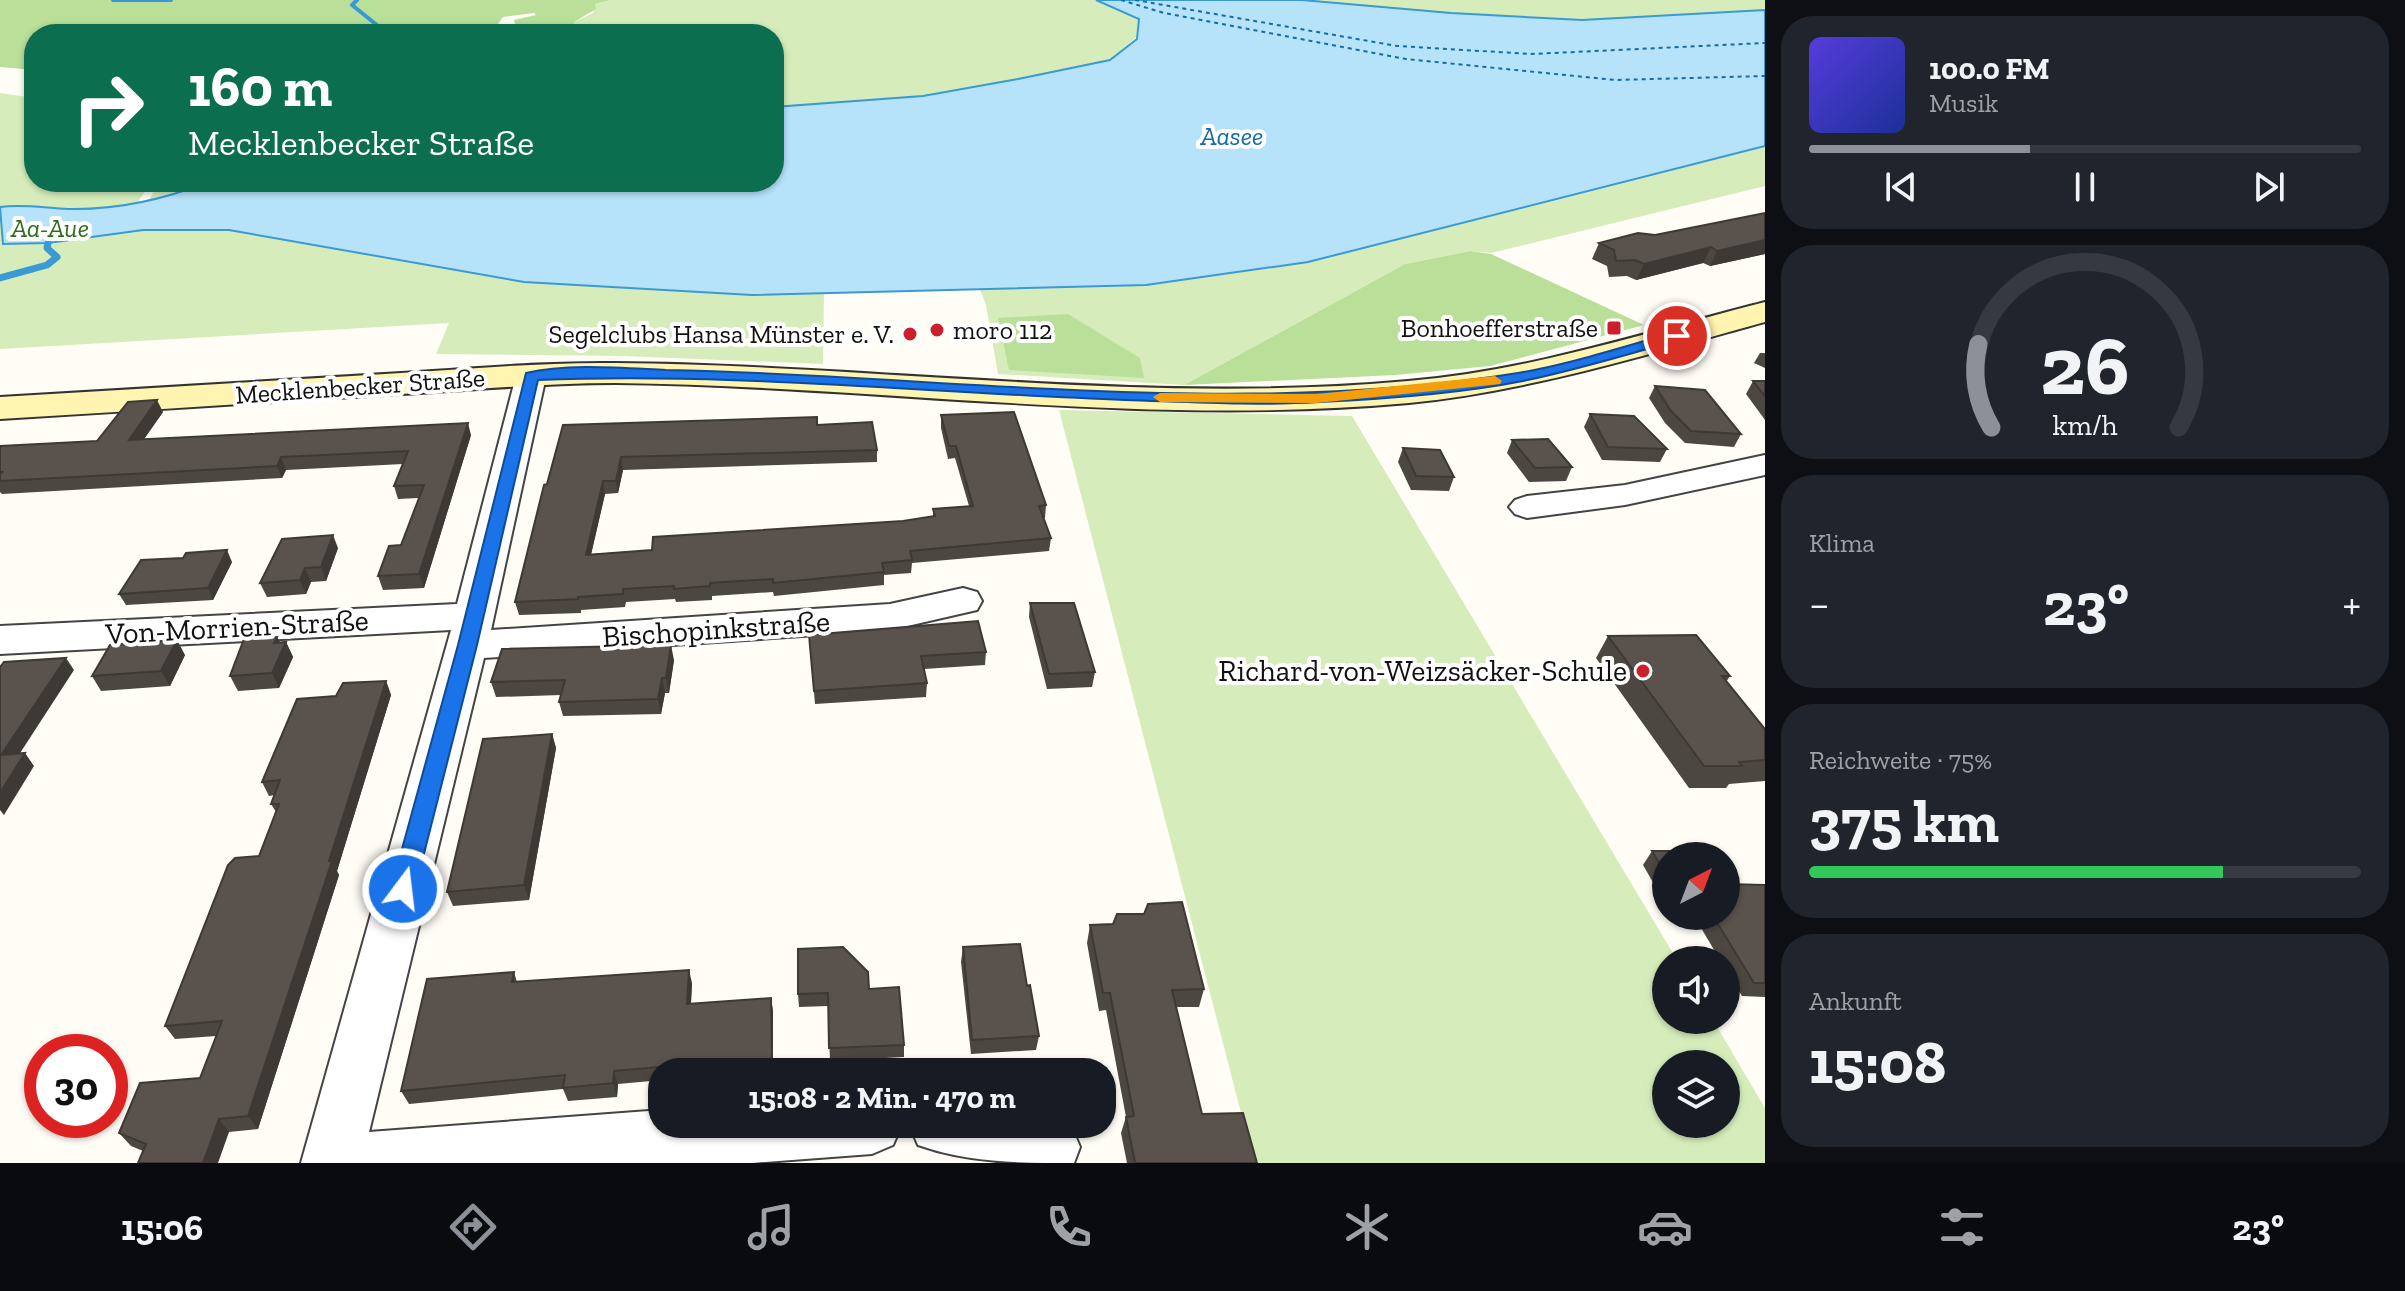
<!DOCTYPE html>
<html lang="de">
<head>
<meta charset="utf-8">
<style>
  :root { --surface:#171b24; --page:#20242c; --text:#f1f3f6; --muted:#9ea1a6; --line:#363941; --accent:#8c9099 }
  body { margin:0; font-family:"Zilla Slab",serif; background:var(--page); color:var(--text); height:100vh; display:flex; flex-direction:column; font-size:30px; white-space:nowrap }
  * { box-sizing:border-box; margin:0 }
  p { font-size:26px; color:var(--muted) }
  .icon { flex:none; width:44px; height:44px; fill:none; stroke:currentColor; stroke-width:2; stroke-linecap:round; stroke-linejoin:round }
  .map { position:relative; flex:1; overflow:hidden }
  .sheet { display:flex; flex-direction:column; gap:16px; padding:16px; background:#0d0f14; width:640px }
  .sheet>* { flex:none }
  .guide { position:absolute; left:24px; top:24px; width:760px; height:168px; border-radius:32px; box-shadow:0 2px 6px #0004; background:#0b6e4f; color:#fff; overflow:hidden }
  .needle { width:52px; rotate:42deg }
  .fabs { position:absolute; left:1652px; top:842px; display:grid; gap:16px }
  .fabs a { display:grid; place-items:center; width:88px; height:88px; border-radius:50%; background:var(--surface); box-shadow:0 2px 6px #0004; font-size:40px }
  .speed { position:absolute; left:24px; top:1034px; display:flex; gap:16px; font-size:40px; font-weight:700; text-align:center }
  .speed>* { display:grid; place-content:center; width:104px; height:104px; border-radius:50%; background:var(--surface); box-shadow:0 2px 6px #0004; line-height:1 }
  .speed .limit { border:12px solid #d22; background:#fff; color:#111 }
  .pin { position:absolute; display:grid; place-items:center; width:68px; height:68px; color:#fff; margin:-34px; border:4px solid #fff; border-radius:50%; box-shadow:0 2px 8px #0007 }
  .me { position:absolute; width:88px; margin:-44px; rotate:15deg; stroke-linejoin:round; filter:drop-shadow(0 0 6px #0008) }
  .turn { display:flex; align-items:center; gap:28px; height:168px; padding:0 32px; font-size:36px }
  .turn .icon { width:104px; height:104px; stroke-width:2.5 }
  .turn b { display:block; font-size:56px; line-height:68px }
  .big { font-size:60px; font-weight:700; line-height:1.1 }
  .sheet .card { flex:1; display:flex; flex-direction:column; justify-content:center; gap:12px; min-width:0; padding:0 28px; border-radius:32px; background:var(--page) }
  .sheet .dial { align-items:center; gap:0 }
  .dial svg { height:208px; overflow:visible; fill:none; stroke:var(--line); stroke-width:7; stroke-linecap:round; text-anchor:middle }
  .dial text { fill:var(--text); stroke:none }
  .song { display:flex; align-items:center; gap:24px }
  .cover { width:96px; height:96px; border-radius:12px; background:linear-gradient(135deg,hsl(250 70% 55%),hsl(230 70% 35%)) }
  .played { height:8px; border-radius:4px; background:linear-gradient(90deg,var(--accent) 40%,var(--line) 40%) }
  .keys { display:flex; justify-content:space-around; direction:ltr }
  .heat { display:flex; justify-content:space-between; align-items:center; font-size:44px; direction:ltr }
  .charge { height:12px; border-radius:6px; background:linear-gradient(90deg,#34c759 75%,var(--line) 0) }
  .trip { position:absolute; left:648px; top:1058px; width:468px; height:80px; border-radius:32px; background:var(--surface); box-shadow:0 2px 6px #0004; font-weight:700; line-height:80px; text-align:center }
  .menu { display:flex; height:128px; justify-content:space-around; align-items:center; background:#090b0e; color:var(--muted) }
  .menu .icon { width:56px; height:56px }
  .menu .selected { color:var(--accent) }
  .menu b { font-size:36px; color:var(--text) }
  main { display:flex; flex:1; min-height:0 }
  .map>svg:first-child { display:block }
</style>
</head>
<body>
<main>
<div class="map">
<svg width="1765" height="1163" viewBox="0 0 1765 1163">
  <rect width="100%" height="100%" fill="#fffdf5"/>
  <!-- green -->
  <path fill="#d6edbb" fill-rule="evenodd" d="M 611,0 L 1096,0 L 1139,19 L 1140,34 L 1110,60 L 1018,79 L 923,96 L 774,107 L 774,34 L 558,34 L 572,32 L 574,22 L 593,13 L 595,4 Z
    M 1302,0 L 1765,0 L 1765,10 L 1582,20 L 1451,13 Z
    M 0,93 L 34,98 L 34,182 L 208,182 L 149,200 L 156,188 L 147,188 L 118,233 L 143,230 L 229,230 L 524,282 L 752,295 L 824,293 L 823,364 L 624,356 L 436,354 L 449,323 L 0,349 Z
    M 1765,146 L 1765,186 L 1491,253 L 1470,251 L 1405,264 L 1184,385 L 998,374 L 986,305 L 980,289 L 1146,285 L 1308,262 Z
    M 1059,410 L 1352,416 L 1677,960 L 1666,960 L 1666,1020 L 1713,1020 L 1765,1108 L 1765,1163 L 1254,1163 ZM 1666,1064 L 1726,1064 L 1726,1124 L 1666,1124 Z"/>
  <!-- forest -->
  <path fill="#badf99" d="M 0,0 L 611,0 L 595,4 L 596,9 L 574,22 L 572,32 C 555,34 530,39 516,28 L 514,20 L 536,15 L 534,13 L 503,17 L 491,34 L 34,34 L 34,70 L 0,67 Z
    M 1470,251 L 1491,254 L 1644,325 L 1490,366 L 1395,375 L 1184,385 L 1405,264 Z
    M 1068,314 L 1140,358 L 1144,378 L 1009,370 L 998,318 Z"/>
  <!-- water -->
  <path fill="#b6e2fa" stroke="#399ad5" stroke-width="2" d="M 1096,0 L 1302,0 L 1451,13 L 1582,20 L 1765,10 L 1765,146 L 1308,262 L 1146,285 L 752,295 L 524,282 L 229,230 L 143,230 L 48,243 L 3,244 L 0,207 C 23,204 45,208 68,209 C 115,210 165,199 208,182 L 774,182 L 774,107 L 923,96 L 1018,79 L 1110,60 L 1137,39 L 1139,19 Z"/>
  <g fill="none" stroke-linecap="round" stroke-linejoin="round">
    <!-- stream-far1 -->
    <path stroke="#399ad5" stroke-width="4" d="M 113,0 L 171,0
      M 357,0 L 352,5 L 388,34"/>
    <!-- stream -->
    <path stroke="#399ad5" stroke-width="7" d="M 0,278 L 47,265 L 57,257 L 47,248 L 48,243"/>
    <!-- ferry -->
    <path stroke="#116cac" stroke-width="2" stroke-dasharray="4 4" stroke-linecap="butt" d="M 1121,0 L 1164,13 L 1406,59 L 1615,80 L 1765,76
      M 1135,0 L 1397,46 L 1531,54 L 1765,43"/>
    <defs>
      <path id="street" d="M 531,367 L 542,370 L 546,376 L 491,630 L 890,604 L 963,588 L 977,592 L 982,601 L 977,610 L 890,630 L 484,658 L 369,1132 L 662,1110 L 662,1124 L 902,1124 L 893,1145 L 872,1154 L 752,1163 L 301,1163 L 451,630 L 0,654 L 0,626 L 457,604 L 516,376 L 520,370 Z
        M 1765,455 L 1765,475 L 1625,505 L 1527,518 L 1515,514 L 1509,507 L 1515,500 L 1527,496 L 1625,485 Z
        M 909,1124 L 1067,1124 L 1071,1126 L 1080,1147 L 1074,1163 C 1020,1163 969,1163 918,1145 Z"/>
      <path id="secondary" d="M 1765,302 L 1765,322 C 1648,354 1530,391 1409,403 C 1144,427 879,386 615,383 C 543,383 472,390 401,394 C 267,402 134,411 0,419 L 0,397 C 134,389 267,381 401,373 C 472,369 543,362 615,363 C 879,365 1144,405 1408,381 C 1530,371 1647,332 1765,302 Z"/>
    </defs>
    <!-- street casing -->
    <use href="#street" stroke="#444" stroke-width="4"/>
    <!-- secondary casing -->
    <use href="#secondary" stroke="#333" stroke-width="4"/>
    <!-- street -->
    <use href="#street" fill="#fff" fill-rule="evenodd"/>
    <!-- secondary -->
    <use href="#secondary" fill="#fff4b0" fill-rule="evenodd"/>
  </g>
  <!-- wall -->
  <path fill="#4d4741" d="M 1765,213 L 1765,254 L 1710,266 L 1703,263 L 1636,280 L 1627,276 L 1609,277 L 1607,266 L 1592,259 L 1599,243 L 1655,235 Z
    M 1760,353 L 1765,353 L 1765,368 L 1754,363 Z
    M 1753,381 L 1765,381 L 1765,420 L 1746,394 Z
    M 1655,386 L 1741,434 L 1734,447 L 1685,443 L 1665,423 L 1649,398 Z
    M 163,412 L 144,439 L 471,435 L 424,588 L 383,590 L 378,576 L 401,545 L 419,498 L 398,499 L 394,486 L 403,464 L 286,470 L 282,478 L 2,494 L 0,492 L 0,446 L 97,441 Z
    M 1590,414 L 1667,449 L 1660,462 L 1602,460 L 1584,427 Z
    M 941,415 L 1046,505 L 1045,518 L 1043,518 L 1051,538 L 1049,551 L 912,563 L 911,573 L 884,575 L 884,585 L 774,596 L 773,592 L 712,596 L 712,600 L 676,602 L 675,599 L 626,602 L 625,607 L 581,610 L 581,613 L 519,615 L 515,602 L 563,425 L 817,425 L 877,450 L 877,462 L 623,470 L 618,493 L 605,494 L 591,554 L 652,550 L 903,521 L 933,516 L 933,509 L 969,506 L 955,458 L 948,459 L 941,428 Z
    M 1512,440 L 1572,467 L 1566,481 L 1529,482 L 1507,453 Z
    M 1403,448 L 1454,477 L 1449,491 L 1411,490 L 1398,462 Z
    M 338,548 L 326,581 L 311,582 L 306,594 L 267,597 L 260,583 Z
    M 232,562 L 213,600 L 126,605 L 119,594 Z
    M 1030,603 L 1095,672 L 1092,687 L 1047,689 L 1029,617 Z
    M 809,635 L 986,652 L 985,665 L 924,669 L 927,683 L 926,697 L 815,704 Z
    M 1608,636 L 1730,676 L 1726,682 L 1765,729 L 1765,781 L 1729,784 L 1726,788 L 1689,788 L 1596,658 Z
    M 277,637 L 280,642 L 286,642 L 293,657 L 279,688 L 238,691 L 230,676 Z
    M 185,655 L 170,686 L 101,691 L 92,676 Z
    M 674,660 L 669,693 L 665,693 L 661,714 L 563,716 L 559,702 L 561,695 L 496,697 L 491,682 Z
    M 386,681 L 391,695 L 337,871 L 339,875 L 258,1129 L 229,1132 L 143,1151 L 131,1146 L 119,1133 L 200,1078 L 216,1036 L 175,1039 L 165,1026 L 259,856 L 276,812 L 271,804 L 275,795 L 269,796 L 262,782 L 336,696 Z
    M 552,734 L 556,748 L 529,900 L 453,906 L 447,892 Z
    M 1652,851 L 1666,856 L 1666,898 L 1662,898 L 1643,865 Z
    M 1765,885 L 1765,997 L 1742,996 L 1726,970 L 1726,960 L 1720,960 L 1694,916 L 1726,916 Z
    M 1090,925 L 1204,989 L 1199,1007 L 1176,1007 L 1202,1114 L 1257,1163 L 1127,1163 L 1121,1133 L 1126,1117 L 1106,1010 L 1099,1011 L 1087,943 Z
    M 963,947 L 1027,986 L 1039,1036 L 1036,1050 L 971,1054 L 961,962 Z
    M 514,972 L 517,982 L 692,983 L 691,1004 L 771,998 L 773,1012 L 773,1072 L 662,1072 L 662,1080 L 618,1084 L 617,1097 L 568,1101 L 563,1089 L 409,1104 L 401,1091 Z
    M 869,989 L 904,1045 L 904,1057 L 830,1061 L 828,1006 L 799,1007 L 798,994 Z"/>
  <!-- shaded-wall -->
  <path fill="#3f3935" d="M 1765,240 L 1765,254 L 1710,266 L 1717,251 Z
    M 1711,247 L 1703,263 L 1636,280 L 1644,264 Z
    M 157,400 L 163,412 L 135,452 L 129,440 Z
    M 468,423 L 471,435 L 424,588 L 419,574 Z
    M 281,457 L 286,470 L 282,478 L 277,466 Z
    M 621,457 L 623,470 L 618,493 L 616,481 Z
    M 603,481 L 605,494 L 588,568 L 586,555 Z
    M 333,535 L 338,548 L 326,581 L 321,567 Z
    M 227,550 L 232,562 L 213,600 L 208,588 Z
    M 305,568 L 311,582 L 306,594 L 300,580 Z
    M 277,637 L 283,649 L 286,642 L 293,657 L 279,688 L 272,673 L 274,643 Z
    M 177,640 L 185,655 L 170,686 L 161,671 Z
    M 671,645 L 674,660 L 669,693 L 666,678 Z
    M 66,658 L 74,670 L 11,767 L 1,755 Z
    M 662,678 L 665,693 L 661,714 L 658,699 Z
    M 386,681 L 391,695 L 337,871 L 339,875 L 258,1129 L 248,1116 Z
    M 552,734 L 556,748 L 529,900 L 524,885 Z
    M 25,753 L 34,766 L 4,815 L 0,810 L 0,793 Z
    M 689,970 L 692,983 L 690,1018 L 687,1004 Z
    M 771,998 L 773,1012 L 773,1072 L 772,1059 Z
    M 614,1071 L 618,1084 L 617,1097 L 613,1083 Z
    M 219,1119 L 229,1132 L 218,1163 L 203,1163 Z"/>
  <!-- building -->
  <path fill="#5a524c" stroke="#3f3935" stroke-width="2" d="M 1765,213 L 1765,240 L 1717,251 L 1711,247 L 1644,264 L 1635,260 L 1616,261 L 1614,250 L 1599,243 L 1638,233 L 1655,235 Z
    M 1753,381 L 1765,381 L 1765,396 Z
    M 1655,386 L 1705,390 L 1741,434 L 1691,431 L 1671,411 Z
    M 157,400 L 129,440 L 468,423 L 419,574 L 378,576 L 389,546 L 401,545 L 424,485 L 394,486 L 408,451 L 281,457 L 277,466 L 0,481 L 0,475 L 2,472 L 0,472 L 0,446 L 97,441 L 128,402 Z
    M 1014,412 L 1046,505 L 1039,506 L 1051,538 L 910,551 L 912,560 L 882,563 L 884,572 L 773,583 L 773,579 L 710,583 L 710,586 L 674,589 L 674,586 L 623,589 L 623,594 L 578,597 L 578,599 L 515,602 L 544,485 L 547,484 L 563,425 L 817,417 L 817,425 L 872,422 L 877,450 L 621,457 L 616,481 L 603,481 L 586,555 L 652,550 L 653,537 L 903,521 L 935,516 L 933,509 L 973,506 L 956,446 L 949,446 L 941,415 Z
    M 1590,414 L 1634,416 L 1667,449 L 1608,447 Z
    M 1548,439 L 1572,467 L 1535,468 L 1512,440 Z
    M 1403,448 L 1440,450 L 1454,477 L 1416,476 Z
    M 333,535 L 321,567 L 305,568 L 300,580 L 260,583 L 282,539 Z
    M 227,550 L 208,588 L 119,594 L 141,560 L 183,558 L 186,553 Z
    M 1030,603 L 1074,603 L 1095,672 L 1049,674 Z
    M 978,621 L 986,652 L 921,656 L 927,683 L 814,691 L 809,635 Z
    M 1696,635 L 1730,676 L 1722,676 L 1765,729 L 1765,760 L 1739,762 L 1742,766 L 1704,766 L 1608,636 Z
    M 277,637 L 274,643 L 286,642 L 272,673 L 230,676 L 244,639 Z
    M 177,640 L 161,671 L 92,676 L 110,645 Z
    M 671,645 L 666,678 L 662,678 L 658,699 L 559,702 L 565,680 L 491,682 L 502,649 Z
    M 66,658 L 1,755 L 25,753 L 0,793 L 0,667 L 4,662 Z
    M 386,681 L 329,861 L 332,861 L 248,1116 L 219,1119 L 203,1163 L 138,1163 L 146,1144 L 119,1133 L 140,1083 L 200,1078 L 222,1021 L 165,1026 L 228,865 L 235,858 L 259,856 L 279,804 L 271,804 L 280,780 L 262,782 L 297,699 L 336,696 L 343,683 Z
    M 552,734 L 524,885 L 447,892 L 483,739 Z
    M 1652,851 L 1695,851 L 1698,856 L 1666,856 L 1666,874 Z
    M 1726,884 L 1765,885 L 1765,983 L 1754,983 L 1713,916 L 1726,916 Z
    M 1182,902 L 1204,989 L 1172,990 L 1202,1114 L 1243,1113 L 1257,1163 L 1135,1163 L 1126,1117 L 1134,1116 L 1110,993 L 1103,993 L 1090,925 L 1113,924 L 1117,914 L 1144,914 L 1148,904 Z
    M 1020,944 L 1027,986 L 1030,985 L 1039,1036 L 972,1040 L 963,947 Z
    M 843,947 L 868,972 L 869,989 L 899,987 L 904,1045 L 829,1048 L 828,993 L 798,994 L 798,949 Z
    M 689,970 L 687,1004 L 771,998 L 772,1059 L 723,1063 L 724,1067 L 682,1069 L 682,1065 L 614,1071 L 613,1083 L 563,1088 L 565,1075 L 401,1091 L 427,979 L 514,972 L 512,982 Z"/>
  <!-- route -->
  <path fill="#1a73e8" stroke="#114b97" stroke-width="2" d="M 1677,332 L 1682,334 L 1682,339 C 1629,354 1577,370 1523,381 C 1457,394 1386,399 1319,402 C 1254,406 1189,402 1125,400 C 929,393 733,372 538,380 L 477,645 L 415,889 L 412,896 L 403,899 L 395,896 L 391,889 L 458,645 L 526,373 C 568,363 623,368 666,370 C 756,372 847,377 938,383 C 1132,394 1326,404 1518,373 C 1572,364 1624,346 1677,332 Z"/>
  <!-- slow -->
  <path fill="#f59e0b" d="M 1495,376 L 1502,381 L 1500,384 L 1317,403 L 1160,402 L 1153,397 L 1160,393 L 1317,394 Z"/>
  <!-- markers -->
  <g fill="#cb1f2b" stroke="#fff" stroke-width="3">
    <rect x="1606" y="320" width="16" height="16" rx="4"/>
    <circle cx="937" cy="330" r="8"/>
    <circle cx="910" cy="334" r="8"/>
    <circle cx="1643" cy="671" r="8"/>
  </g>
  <g text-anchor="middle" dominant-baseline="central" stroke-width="8" stroke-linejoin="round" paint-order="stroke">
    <!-- far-water labels -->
    <g font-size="26" font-style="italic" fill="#116cac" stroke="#fff">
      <text x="1232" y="136">Aasee</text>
    </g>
    <!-- far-park labels -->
    <g font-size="26" font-style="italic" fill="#2f6e1c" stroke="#fff">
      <text x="50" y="228">Aa-Aue</text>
    </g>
    <!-- far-poi labels -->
    <g font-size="26" fill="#111" stroke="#fff" text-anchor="end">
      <text x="1598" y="328">Bonhoefferstraße</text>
      <text x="953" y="330" text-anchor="start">moro 112</text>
      <text x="894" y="334">Segelclubs Hansa Münster e. V.</text>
    </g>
    <!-- far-street labels -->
    <g font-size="26" fill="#111" stroke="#fff">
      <text transform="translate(360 386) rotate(-4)">Mecklenbecker Straße</text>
    </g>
    <!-- street labels -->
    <g font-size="30" fill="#111" stroke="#fff">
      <text transform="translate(237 627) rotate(-3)">Von-Morrien-Straße</text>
      <text transform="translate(716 629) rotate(-4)">Bischopinkstraße</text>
    </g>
    <!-- poi labels -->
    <g font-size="30" fill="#111" stroke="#fff" text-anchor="end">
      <text x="1627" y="671">Richard-von-Weizsäcker-Schule</text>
    </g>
  </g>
</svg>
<div class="fabs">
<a><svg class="needle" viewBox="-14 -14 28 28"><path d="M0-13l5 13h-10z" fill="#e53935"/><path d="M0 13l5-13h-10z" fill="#9ea1a6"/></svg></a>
<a><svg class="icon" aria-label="sound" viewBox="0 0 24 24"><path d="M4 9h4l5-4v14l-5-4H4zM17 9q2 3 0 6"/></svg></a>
<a><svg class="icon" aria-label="layers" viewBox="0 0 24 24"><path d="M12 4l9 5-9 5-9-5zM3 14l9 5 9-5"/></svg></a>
</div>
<div class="speed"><div class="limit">30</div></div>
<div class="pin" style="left:1677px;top:336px;background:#d93025"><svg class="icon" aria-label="arrive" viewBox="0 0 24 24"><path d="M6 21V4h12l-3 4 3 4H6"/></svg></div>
<svg class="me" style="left:403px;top:889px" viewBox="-20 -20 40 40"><circle r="17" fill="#1a73e8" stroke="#fff" stroke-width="3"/><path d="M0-11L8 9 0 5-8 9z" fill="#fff"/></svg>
<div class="trip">15:08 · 2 Min. · 470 m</div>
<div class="guide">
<div class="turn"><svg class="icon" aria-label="right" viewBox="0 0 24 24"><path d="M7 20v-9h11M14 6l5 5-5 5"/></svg><div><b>160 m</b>Mecklenbecker Straße</div></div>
</div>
</div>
<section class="sheet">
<div class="card">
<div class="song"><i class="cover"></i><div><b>100.0 FM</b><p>Musik</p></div></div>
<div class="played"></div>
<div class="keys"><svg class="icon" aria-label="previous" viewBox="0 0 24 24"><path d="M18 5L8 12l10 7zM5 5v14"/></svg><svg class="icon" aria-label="pause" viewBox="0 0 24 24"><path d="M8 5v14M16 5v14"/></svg><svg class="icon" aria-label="next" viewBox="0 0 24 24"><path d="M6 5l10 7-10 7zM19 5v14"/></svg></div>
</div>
<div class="card dial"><svg viewBox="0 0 100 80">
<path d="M14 69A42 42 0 1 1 86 69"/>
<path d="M14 69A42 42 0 0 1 9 37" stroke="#8c9099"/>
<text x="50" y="56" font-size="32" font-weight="700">26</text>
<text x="50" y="72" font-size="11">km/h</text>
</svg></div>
<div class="card"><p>Klima</p>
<div class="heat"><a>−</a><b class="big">23°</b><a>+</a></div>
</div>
<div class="card"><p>Reichweite · 75%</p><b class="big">375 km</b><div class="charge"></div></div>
<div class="card"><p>Ankunft</p><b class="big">15:08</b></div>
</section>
</main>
<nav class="menu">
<b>15:06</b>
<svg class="icon selected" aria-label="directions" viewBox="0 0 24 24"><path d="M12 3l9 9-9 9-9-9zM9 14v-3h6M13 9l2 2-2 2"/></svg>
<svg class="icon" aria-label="music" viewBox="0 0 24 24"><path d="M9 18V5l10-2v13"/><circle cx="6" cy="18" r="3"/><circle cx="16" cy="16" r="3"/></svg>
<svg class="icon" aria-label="phone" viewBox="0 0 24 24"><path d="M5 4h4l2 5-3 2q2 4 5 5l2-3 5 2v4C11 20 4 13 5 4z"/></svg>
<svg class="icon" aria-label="climate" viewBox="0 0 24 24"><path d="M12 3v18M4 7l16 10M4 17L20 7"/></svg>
<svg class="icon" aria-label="car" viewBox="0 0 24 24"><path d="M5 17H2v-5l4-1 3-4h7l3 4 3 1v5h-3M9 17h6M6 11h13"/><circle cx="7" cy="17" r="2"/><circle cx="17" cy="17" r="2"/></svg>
<svg class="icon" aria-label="filters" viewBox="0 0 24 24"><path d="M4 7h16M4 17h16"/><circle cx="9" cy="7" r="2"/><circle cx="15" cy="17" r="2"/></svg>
<b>23°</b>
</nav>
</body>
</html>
